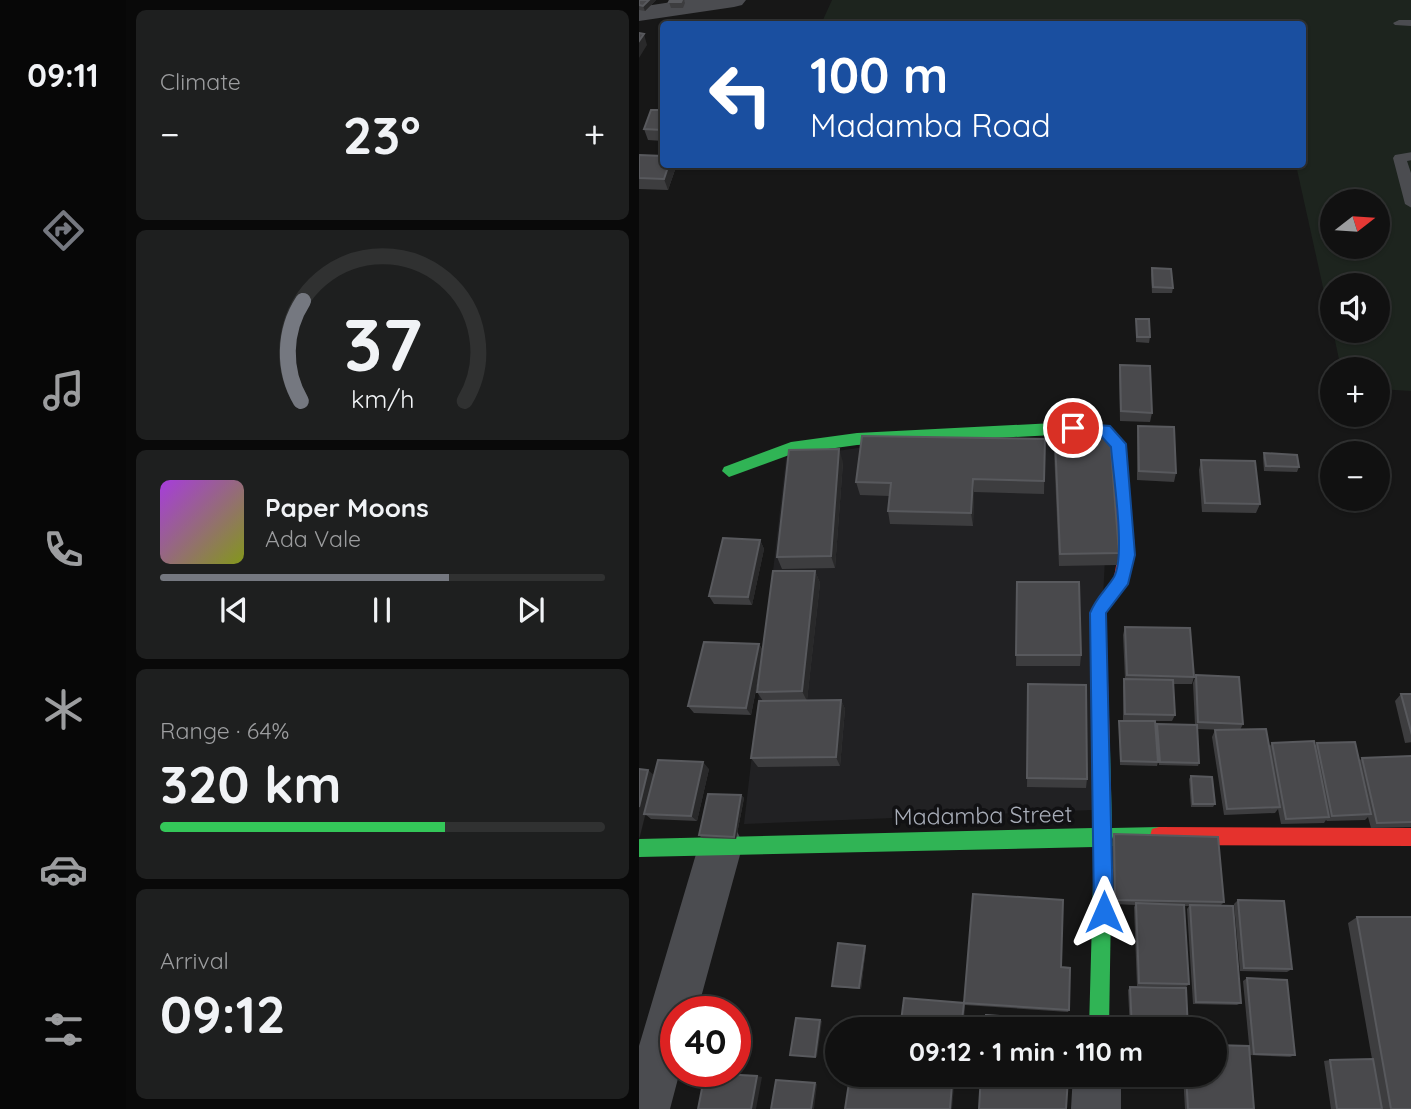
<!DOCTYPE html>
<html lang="en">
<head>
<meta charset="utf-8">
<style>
  :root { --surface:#111; --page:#1e1f1f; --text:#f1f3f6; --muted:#9c9d9f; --line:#303131; --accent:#757880 }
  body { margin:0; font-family:Quicksand,sans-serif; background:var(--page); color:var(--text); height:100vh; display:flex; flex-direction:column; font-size:26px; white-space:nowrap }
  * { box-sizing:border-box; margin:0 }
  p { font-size:23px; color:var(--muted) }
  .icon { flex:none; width:38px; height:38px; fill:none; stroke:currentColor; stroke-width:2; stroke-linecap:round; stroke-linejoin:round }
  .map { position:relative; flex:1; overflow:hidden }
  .side { display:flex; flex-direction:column; gap:10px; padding:10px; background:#090909; width:513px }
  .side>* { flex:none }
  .top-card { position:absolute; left:21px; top:21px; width:646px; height:147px; border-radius:7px; box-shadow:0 2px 5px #0004,0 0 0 2px var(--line); background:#1a4fa0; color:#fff; overflow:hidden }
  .needle { width:46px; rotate:73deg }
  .buttons { position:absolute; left:681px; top:189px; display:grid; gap:14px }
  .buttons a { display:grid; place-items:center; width:70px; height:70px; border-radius:50%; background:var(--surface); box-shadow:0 2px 5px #0004,0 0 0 2px var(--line); font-size:35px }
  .speed { position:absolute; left:21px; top:996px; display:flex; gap:14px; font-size:35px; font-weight:700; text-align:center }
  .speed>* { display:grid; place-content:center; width:91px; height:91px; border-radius:50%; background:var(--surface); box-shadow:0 2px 5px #0004,0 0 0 2px var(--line); line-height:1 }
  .speed .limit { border:10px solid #d22; background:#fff; color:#111 }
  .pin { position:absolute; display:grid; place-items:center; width:60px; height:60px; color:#fff; margin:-30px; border:4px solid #fff; border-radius:50%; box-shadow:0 2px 7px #0007 }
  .me { position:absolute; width:77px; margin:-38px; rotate:0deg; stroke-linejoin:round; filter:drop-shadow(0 0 5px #0008) }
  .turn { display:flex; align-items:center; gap:24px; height:147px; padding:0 35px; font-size:32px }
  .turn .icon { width:91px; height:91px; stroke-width:2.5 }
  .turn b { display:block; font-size:49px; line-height:60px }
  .big { font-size:52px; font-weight:700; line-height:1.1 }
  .side .card { flex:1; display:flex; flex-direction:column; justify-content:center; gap:10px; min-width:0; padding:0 24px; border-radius:10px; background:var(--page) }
  .side .dial { align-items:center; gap:0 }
  .dial svg { height:182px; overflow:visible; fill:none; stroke:var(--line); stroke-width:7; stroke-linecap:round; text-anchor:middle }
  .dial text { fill:var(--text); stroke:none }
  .song { display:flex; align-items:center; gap:21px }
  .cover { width:84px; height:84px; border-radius:10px; background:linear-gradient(135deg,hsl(280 70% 55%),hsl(70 70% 35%)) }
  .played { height:7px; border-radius:4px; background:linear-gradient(90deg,var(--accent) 65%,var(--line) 65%) }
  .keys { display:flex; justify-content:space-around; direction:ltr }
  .heat { display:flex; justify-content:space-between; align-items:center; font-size:38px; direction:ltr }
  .charge { height:10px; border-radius:5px; background:linear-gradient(90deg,#34c759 64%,var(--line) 0) }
  .trip { position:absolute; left:186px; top:1017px; width:402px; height:70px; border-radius:35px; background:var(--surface); box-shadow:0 2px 5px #0004,0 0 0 2px var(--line); font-weight:700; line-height:70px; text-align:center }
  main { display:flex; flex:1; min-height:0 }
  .tabs { display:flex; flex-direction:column; width:126px; justify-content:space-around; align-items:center; background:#070707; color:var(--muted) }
  .tabs .icon { width:49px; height:49px }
  .tabs .active { color:var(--accent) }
  .tabs b { font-size:32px; color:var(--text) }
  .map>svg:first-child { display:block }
</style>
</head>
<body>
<main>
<nav class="tabs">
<b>09:11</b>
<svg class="icon active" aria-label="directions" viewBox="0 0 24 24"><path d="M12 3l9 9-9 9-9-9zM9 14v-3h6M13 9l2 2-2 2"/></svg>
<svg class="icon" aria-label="music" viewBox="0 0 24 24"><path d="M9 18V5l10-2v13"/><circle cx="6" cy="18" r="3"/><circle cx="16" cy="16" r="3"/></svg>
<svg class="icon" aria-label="phone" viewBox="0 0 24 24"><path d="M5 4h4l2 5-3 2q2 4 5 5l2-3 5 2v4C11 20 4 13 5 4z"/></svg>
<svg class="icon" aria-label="climate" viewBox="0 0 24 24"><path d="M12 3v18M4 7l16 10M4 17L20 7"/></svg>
<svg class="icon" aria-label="car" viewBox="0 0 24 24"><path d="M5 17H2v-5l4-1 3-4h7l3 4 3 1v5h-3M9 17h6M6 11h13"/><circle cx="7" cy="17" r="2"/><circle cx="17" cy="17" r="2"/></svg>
<svg class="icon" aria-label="filters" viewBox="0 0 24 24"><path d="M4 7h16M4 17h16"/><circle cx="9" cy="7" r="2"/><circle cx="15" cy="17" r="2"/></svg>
</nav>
<section class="side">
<div class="card"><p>Climate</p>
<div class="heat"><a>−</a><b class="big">23°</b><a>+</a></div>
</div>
<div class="card dial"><svg viewBox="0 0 100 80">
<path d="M14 69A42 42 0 1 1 86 69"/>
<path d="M14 69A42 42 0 0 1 15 25" stroke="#757880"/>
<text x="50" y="56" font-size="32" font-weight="700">37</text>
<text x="50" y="72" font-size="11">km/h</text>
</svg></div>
<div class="card">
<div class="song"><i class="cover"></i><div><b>Paper Moons</b><p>Ada Vale</p></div></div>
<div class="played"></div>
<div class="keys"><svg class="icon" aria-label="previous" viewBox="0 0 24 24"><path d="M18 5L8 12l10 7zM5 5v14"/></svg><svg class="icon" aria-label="pause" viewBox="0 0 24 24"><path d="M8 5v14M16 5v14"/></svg><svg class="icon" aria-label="next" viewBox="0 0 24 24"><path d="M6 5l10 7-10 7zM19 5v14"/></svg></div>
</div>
<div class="card"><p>Range · 64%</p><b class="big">320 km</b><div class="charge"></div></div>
<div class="card"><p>Arrival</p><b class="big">09:12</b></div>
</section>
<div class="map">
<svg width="773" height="1109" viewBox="0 0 773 1109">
  <rect width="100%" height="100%" fill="#171717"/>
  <!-- built -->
  <path fill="#212123" d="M 472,443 L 453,810 L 105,824 L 147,458 L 248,444 Z"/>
  <!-- green -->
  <path fill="#1d241e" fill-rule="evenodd" d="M 193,0 L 772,0 L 772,391 L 739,389 L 738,369 L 702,369 L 694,331 L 738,331 L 738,285 L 693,285 L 693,328 L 657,165 L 663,164 L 663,24 L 212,24 L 183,22 ZM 693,201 L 738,201 L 738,247 L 693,247 Z"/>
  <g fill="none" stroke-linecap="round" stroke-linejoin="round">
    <!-- lane -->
    <path fill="#4b4c50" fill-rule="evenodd" d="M 760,20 L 773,20 L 773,26 L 756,25 L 754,23 Z
      M 773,152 L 773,160 L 768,161 L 773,176 L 773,208 L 766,204 L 754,158 L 756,155 Z"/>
    <!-- street -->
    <path fill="#4b4c50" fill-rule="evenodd" d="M 46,0 L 107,0 L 103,5 L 95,7 L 0,21 L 0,7 Z
      M 82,822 L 97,829 L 104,844 L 58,1012 L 37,1012 L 37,1071 L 41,1071 L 31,1109 L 0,1109 L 0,1046 L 60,844 L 67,829 Z
      M 434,1074 L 482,1074 L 482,1109 L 432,1109 Z"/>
    <!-- fast -->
    <path fill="#30b455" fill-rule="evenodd" d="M 434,422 L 471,426 L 480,439 L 473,445 L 468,443 L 462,435 L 434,434 L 218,445 L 153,454 L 90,477 L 83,471 L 85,467 L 152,442 L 218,433 Z
      M 462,741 L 468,744 L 471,750 L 473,828 L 520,827 L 527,829 L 529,836 L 527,843 L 520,845 L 473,846 L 470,1029 L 450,1029 L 455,847 L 0,857 L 0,839 L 454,828 L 453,750 L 456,744 Z"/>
    <!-- jam -->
    <path fill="#e5322d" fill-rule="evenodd" d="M 473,433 L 478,435 L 486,445 L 496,549 L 491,577 L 467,613 L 471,750 L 468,756 L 462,759 L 456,756 L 453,750 L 451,613 L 475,577 L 480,549 L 472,447 L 466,439 Z
      M 520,827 L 773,828 L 773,846 L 520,845 L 513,843 L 511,836 L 513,829 Z"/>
  </g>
  <!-- wall -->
  <path fill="#3d3d3f" d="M 0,0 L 17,0 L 6,11 L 0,10 Z
    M 31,0 L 45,0 L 46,3 L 44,8 L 32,8 L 30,2 Z
    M 24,110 L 24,141 L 9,140 L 5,129 Z
    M 0,155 L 37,167 L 29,190 L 0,189 Z
    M 513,268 L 534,288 L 533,293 L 513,293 L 512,274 Z
    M 497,319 L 511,337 L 510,343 L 497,342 Z
    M 481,365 L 513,413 L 511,422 L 481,421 L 480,375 Z
    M 499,426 L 537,473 L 535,482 L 498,480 L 498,436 Z
    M 416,438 L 480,553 L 478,565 L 420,566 L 415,451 Z
    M 406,439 L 405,494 L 335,492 L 334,526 L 251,524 L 249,511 L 250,496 L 221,495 L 217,482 Z
    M 625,453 L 660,467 L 658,472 L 625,471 L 624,458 Z
    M 562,460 L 621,504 L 617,513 L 563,512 L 560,470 Z
    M 204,462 L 196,568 L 143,569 L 138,557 Z
    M 121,540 L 125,549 L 113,605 L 75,604 L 70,596 Z
    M 176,571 L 181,583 L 168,700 L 202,700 L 206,709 L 201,766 L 119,767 L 112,758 L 124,701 L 118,692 L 123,660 L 112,715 L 55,713 L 49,706 L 120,644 L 124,651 Z
    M 378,582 L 442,655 L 441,666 L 377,666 Z
    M 486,627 L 555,677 L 553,684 L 534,684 L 536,715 L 533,721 L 516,721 L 519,762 L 518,766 L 481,765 L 480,724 L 480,721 L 484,720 L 484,686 L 486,679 L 484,635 Z
    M 557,675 L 604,724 L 601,730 L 630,747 L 633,743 L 676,746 L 678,743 L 720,761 L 723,758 L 772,756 L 773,754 L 773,827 L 732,828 L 729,817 L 726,820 L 688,821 L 687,820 L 685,823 L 642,824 L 639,809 L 636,813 L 585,815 L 573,737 L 576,730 L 587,730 L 558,729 L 560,763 L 559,766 L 520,765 L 517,728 L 518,724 L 556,725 L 554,683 Z
    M 389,684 L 448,779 L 447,788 L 388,787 Z
    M 762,694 L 773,694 L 773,742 L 766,743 L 756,701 Z
    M 70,769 L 58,821 L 12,819 L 6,814 L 0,840 L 15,775 Z
    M 552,776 L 576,804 L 574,807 L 552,807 L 550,779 Z
    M 102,795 L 105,798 L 97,839 L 63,838 L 60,835 Z
    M 475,834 L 585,902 L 582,905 L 602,1003 L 598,1005 L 554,1004 L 548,909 L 550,906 L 545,906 L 550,984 L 547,987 L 498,986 L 495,907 L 496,905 L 475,904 L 473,839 Z
    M 599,900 L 653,969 L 648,972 L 601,971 L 595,904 Z
    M 718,917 L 773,1109 L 692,1109 L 685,1061 L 691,1060 L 733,1059 L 709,923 Z
    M 226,946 L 227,947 L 222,989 L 195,987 L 193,986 Z
    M 422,967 L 430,1010 L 429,1012 L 326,1005 L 324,1029 L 261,1029 L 325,1003 Z
    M 608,978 L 656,1055 L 651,1057 L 611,1055 L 604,981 Z
    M 491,987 L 549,1029 L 491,1029 L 489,990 Z
    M 544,1074 L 576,1074 L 615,1109 L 546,1109 Z"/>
  <!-- shaded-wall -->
  <path fill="#29292a" d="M 10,0 L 17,0 L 6,11 L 4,6 Z
    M 5,34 L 8,45 L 0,58 L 0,41 Z
    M 30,164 L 36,164 L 37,167 L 29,190 L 25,179 Z
    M 200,449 L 204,462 L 196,568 L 192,556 Z
    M 334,479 L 335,492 L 334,526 L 332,513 Z
    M 121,540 L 125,549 L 113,605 L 109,597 Z
    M 176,571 L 181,583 L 168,701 L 163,691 Z
    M 120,644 L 124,652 L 112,715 L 107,708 Z
    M 202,700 L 206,709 L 201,766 L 197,757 Z
    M 64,762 L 70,769 L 58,821 L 52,816 Z
    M 9,770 L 16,776 L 0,840 L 0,807 Z
    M 102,795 L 105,798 L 97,839 L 95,837 Z
    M 226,946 L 227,947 L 222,989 L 220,988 Z
    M 325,1003 L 326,1005 L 324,1029 L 322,1029 Z
    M 181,1020 L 183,1021 L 178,1057 L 176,1057 Z
    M 118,1076 L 123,1077 L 117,1109 L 112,1109 Z
    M 176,1083 L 178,1084 L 175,1109 L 172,1109 Z
    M 313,1084 L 315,1086 L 313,1109 L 311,1109 Z"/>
  <!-- building -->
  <path fill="#49494c" stroke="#58595d" stroke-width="2" d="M 0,0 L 10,0 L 4,6 L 0,5 Z
    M 31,0 L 43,0 L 42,2 L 30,2 Z
    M 0,33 L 5,34 L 0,41 Z
    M 12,110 L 24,110 L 24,130 L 5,129 Z
    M 0,155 L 24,156 L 24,164 L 30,164 L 25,179 L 0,178 Z
    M 513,268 L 532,269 L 534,288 L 514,287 Z
    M 497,319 L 510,319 L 511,337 L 498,337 Z
    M 481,365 L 511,366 L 513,413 L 482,411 Z
    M 499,426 L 535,427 L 537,473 L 500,471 Z
    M 223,436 L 406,439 L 405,481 L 334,479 L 332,513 L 249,511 L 252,483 L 217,482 Z
    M 471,437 L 480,553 L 421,554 L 416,438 Z
    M 200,449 L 192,556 L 138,557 L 150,450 Z
    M 625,453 L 658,455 L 660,467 L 627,466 Z
    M 562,460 L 616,461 L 621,504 L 566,503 Z
    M 84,538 L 121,540 L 109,597 L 70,596 Z
    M 134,571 L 176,571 L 163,691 L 118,692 Z
    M 378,582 L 440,582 L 442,655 L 377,655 Z
    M 486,627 L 551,628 L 555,677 L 488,675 Z
    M 65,642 L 120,644 L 107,708 L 49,706 Z
    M 557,675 L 600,677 L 604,724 L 559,722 Z
    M 485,679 L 534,680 L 536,715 L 486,714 Z
    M 389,684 L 447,685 L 448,779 L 388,778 Z
    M 762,694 L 773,694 L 773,735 Z
    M 202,700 L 197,757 L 112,758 L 120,701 Z
    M 480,721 L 516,721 L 519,762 L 482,761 Z
    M 518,724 L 558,725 L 560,763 L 521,762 Z
    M 627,729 L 641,807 L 588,809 L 576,730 Z
    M 675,741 L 690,817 L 647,819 L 633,743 Z
    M 716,742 L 732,814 L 693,816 L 678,743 Z
    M 773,756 L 773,822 L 738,823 L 723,758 Z
    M 19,760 L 64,762 L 52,816 L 5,814 Z
    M 0,769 L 9,770 L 0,807 Z
    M 552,776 L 573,777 L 576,804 L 554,804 Z
    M 69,794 L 102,795 L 95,837 L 60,835 Z
    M 475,834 L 579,837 L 585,902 L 476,900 Z
    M 334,894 L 424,900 L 422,967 L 431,968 L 430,1010 L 325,1003 Z
    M 599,900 L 645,901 L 653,969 L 605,968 Z
    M 497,903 L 545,905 L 550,984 L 500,983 Z
    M 551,905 L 594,906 L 602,1003 L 557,1002 Z
    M 718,917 L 773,917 L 773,1109 L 752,1109 Z
    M 199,943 L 226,946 L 220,988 L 193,986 Z
    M 608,978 L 648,980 L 656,1055 L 615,1054 Z
    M 491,987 L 547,988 L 549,1029 L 493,1029 Z
    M 265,998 L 325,1003 L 322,1029 L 261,1029 Z
    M 347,1015 L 422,1020 L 421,1029 L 346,1029 Z
    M 157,1018 L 181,1020 L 176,1057 L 151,1055 Z
    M 576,1045 L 610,1046 L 615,1109 L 549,1109 L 547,1074 L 576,1074 Z
    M 734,1059 L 743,1109 L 698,1109 L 691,1060 Z
    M 66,1073 L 118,1076 L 112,1109 L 59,1109 Z
    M 342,1074 L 419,1074 L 419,1077 L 429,1078 L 427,1109 L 340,1109 Z
    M 211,1076 L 313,1084 L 311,1109 L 206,1109 Z
    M 137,1080 L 176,1083 L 172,1109 L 132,1109 Z"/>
  <!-- route -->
  <path fill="#1a73e8" stroke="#114b97" stroke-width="2" d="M 434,423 L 471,426 L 487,444 L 496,555 L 489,584 L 467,613 L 474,912 L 472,919 L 465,922 L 458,919 L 455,912 L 451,613 C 458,596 467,590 475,577 C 487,556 474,474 472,447 L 462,436 L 429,432 L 427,428 Z"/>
  <g text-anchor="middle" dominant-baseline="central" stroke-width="7" stroke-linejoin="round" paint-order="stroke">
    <!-- street labels -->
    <g font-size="23" fill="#a8adb8" stroke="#111113">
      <text transform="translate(344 815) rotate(-1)">Madamba Street</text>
    </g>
  </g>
</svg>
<div class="buttons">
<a><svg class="needle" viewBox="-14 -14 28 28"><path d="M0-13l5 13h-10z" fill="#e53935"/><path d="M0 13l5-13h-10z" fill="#9c9d9f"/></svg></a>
<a><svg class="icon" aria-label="sound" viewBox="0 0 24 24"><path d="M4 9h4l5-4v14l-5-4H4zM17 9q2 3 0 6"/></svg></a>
<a>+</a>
<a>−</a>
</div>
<div class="speed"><div class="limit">40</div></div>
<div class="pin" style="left:434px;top:428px;background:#d93025"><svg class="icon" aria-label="arrive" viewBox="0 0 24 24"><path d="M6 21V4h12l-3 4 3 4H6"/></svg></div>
<svg class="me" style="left:465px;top:912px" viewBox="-20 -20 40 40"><path d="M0-17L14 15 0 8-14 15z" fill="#1a73e8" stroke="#fff" stroke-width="4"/></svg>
<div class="trip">09:12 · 1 min · 110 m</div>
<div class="top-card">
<div class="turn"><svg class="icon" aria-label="left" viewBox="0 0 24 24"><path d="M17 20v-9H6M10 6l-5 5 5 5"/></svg><div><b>100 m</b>Madamba Road</div></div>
</div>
</div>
</main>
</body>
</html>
